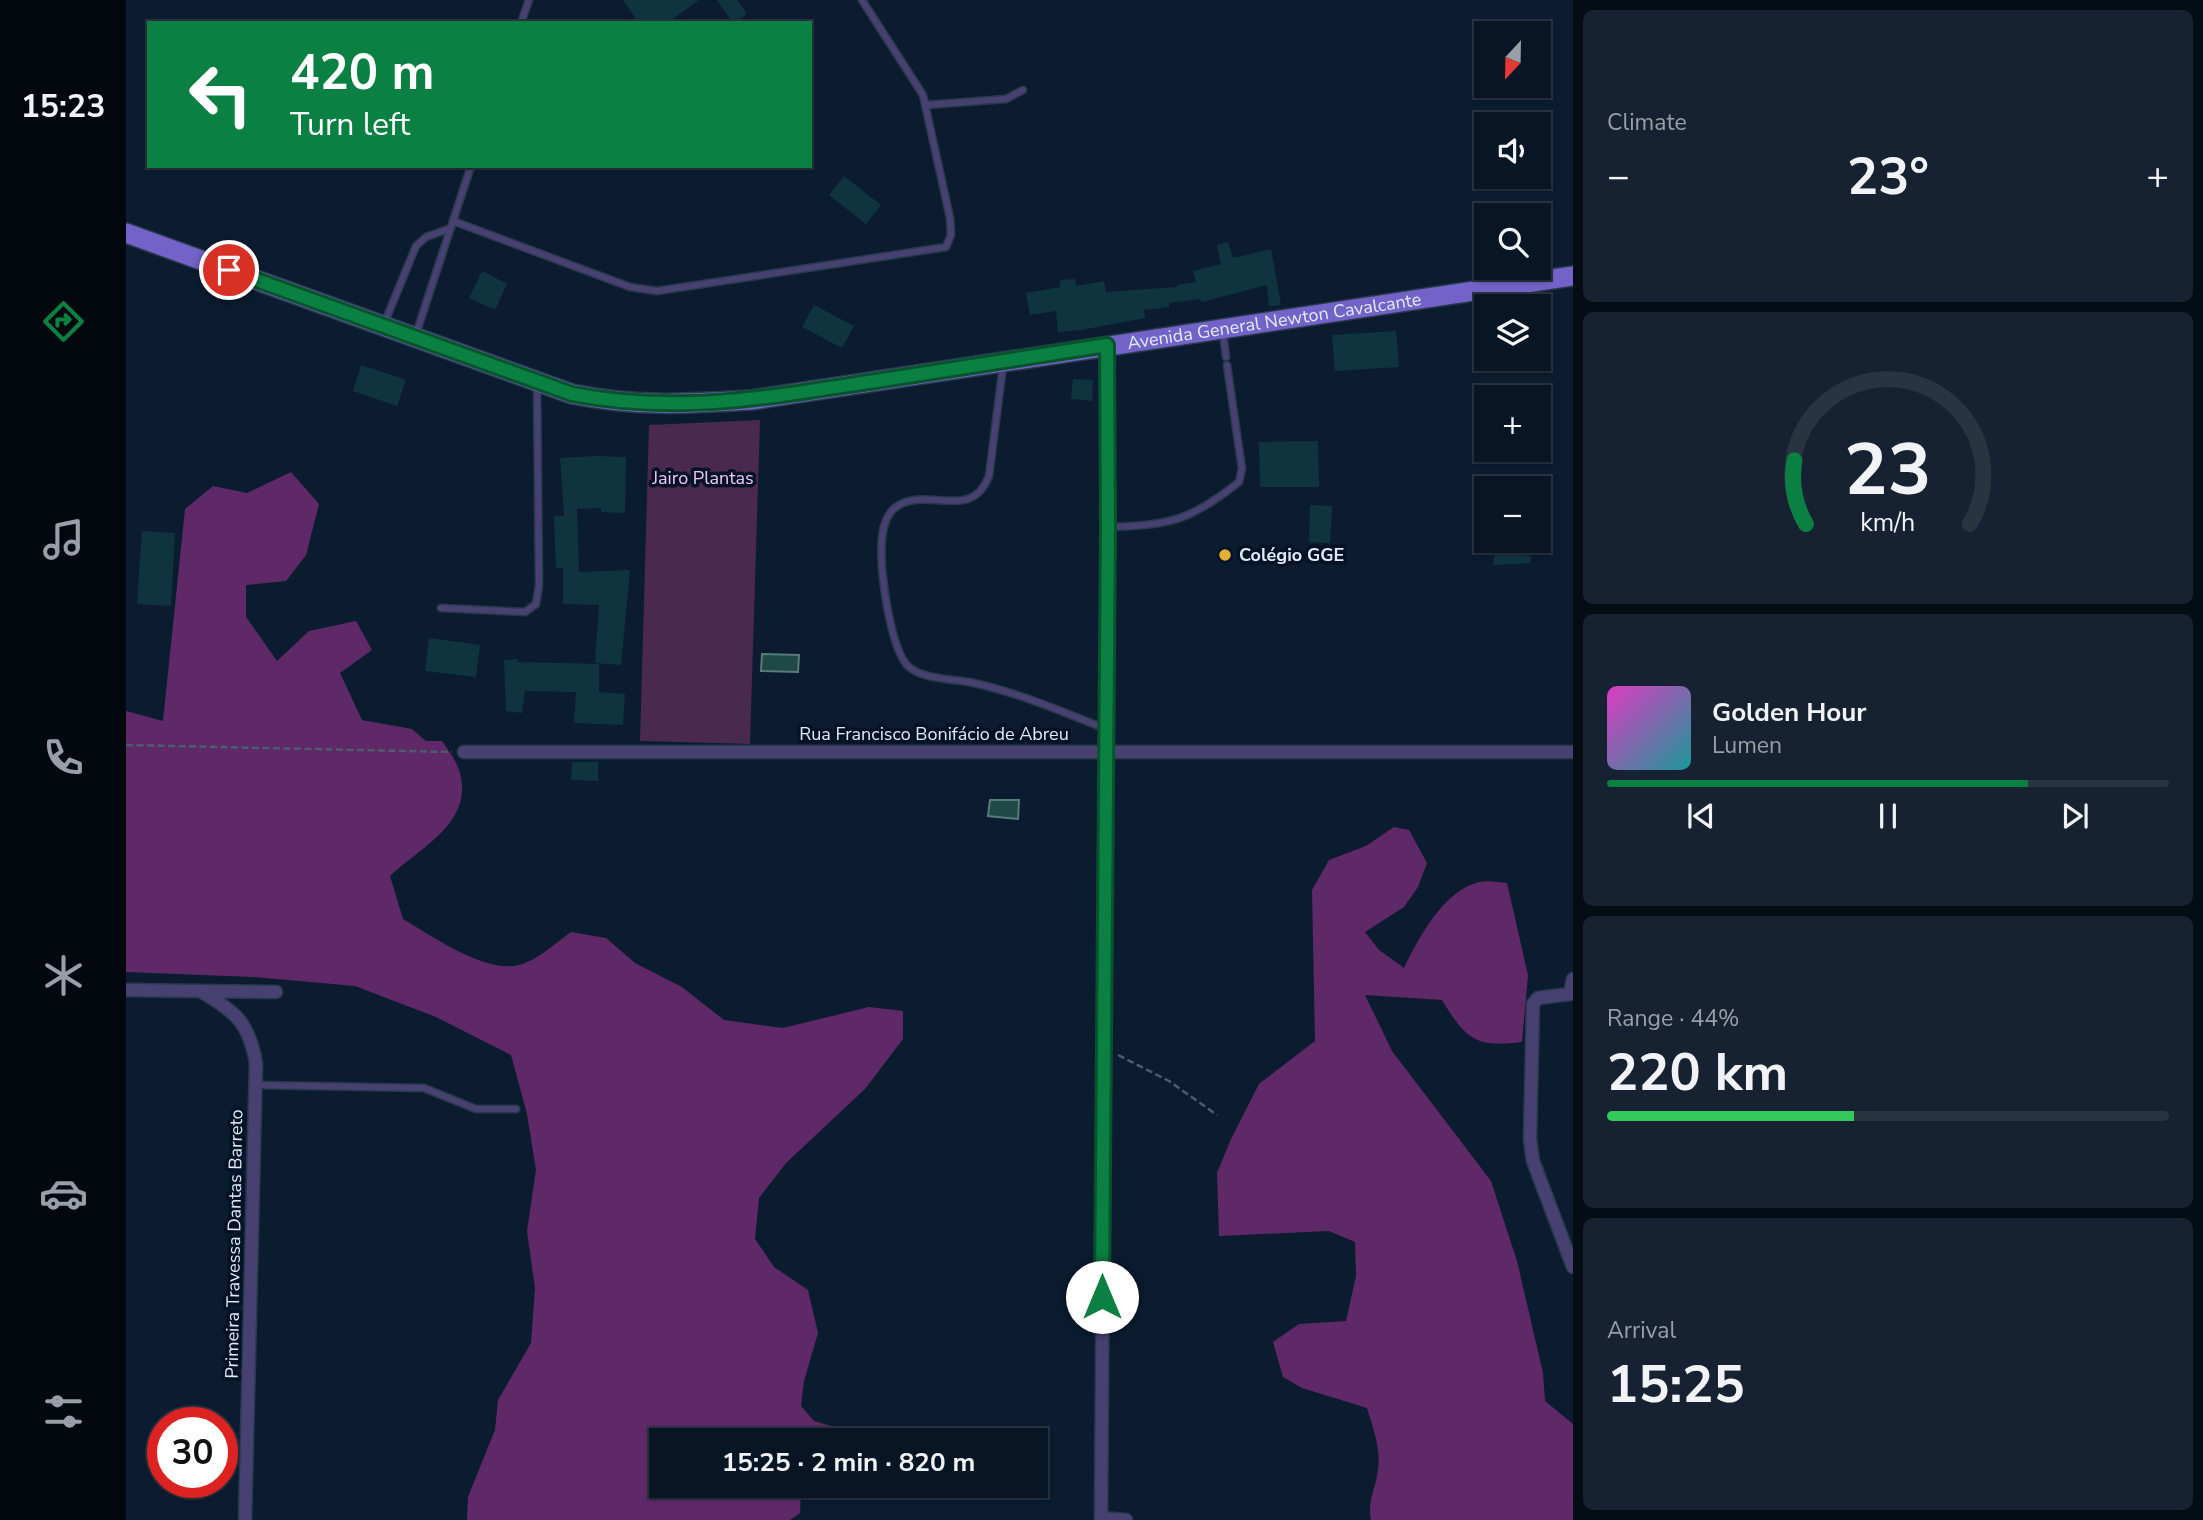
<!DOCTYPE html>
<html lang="en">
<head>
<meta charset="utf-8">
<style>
  :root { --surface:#081524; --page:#162231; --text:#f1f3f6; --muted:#989fa6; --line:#293441; --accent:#0b8043 }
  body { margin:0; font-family:"Nunito Sans",sans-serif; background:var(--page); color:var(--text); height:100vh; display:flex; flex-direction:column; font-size:26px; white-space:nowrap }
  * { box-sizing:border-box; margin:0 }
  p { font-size:23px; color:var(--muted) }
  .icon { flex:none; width:38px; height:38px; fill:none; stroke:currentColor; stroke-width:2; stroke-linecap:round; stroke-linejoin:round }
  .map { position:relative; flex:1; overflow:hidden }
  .side { display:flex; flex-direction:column; gap:10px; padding:10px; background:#040c14; width:630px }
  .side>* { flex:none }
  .guide { position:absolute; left:21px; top:21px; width:665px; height:147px; border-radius:0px; box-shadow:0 2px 5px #0004,0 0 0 2px var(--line); background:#0b8043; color:#fff; overflow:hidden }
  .needle { width:46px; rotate:202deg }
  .tools { position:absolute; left:1348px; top:21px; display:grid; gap:14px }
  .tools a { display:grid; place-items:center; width:77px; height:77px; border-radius:0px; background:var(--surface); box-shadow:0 2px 5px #0004,0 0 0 2px var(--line); font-size:35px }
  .speed { position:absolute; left:21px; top:1407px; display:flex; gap:14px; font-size:35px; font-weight:700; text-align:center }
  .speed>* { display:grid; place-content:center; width:91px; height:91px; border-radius:50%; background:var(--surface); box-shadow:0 2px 5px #0004,0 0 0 2px var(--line); line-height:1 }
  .speed .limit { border:10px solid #d22; background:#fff; color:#111 }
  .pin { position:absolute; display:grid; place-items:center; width:60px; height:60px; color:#fff; margin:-30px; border:4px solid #fff; border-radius:50%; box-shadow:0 2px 7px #0007 }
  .me { position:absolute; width:77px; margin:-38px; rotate:0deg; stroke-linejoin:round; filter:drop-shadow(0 0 5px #0008) }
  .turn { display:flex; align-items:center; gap:24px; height:147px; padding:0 28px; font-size:32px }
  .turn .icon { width:91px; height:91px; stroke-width:2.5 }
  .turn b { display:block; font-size:49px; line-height:60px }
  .big { font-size:52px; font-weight:700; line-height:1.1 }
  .side .tile { flex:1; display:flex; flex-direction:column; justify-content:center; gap:10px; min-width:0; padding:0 24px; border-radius:10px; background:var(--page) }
  .side .dial { align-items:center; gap:0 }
  .dial svg { height:182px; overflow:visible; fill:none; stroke:var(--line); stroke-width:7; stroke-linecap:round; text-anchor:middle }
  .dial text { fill:var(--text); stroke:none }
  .song { display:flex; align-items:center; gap:21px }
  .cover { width:84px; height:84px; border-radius:10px; background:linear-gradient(135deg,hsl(310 70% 55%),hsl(180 70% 35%)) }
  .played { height:7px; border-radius:4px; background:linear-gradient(90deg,var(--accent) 75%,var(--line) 75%) }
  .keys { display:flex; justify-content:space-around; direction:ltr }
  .heat { display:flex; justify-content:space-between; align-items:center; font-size:38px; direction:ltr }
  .charge { height:10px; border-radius:5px; background:linear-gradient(90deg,#34c759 44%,var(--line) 0) }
  .trip { position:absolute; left:523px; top:1428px; width:399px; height:70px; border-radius:0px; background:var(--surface); box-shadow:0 2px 5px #0004,0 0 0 2px var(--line); font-weight:700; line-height:70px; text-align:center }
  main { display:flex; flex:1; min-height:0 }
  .tabs { display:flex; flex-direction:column; width:126px; justify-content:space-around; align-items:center; background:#03080e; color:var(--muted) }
  .tabs .icon { width:49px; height:49px }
  .tabs .current { color:var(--accent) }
  .tabs b { font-size:32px; color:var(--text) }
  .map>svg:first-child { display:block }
</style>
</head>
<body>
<main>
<nav class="tabs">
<b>15:23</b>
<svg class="icon current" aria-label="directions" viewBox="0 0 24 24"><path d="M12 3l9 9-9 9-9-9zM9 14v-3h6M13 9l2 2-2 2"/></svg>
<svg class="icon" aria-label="music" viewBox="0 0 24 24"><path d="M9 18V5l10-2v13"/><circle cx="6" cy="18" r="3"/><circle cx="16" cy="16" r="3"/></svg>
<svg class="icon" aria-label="phone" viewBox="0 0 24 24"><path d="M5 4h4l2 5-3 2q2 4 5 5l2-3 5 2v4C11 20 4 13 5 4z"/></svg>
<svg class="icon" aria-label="climate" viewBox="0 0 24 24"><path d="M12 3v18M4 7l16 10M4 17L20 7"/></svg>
<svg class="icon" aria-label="car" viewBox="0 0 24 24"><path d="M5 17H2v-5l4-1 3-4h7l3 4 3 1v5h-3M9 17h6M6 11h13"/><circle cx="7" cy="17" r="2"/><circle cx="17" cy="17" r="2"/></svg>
<svg class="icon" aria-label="filters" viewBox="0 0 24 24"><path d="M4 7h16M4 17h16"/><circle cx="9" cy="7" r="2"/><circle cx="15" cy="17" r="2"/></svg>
</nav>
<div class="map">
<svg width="1447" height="1520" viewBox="0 0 1447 1520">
  <rect width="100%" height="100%" fill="#0b1c30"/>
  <!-- green -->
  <path fill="#49294f" d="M 634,420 L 624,744 L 514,741 L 523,425 Z"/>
  <!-- forest -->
  <path fill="#5f2968" d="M 165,472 L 193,504 L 180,555 L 160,581 L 120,585 L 120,617 L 151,661 L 183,631 L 230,621 L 246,650 L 214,673 L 236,720 L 286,729 L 300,741 L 316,741 C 322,750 330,760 333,770 C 350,821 295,847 264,876 L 277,919 C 306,936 354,970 388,966 C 409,963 428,944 445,932 L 480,938 L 509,963 L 556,987 L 598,1020 L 657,1028 L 743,1007 L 777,1011 L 777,1039 L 739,1089 L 660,1163 L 633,1198 L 629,1239 L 648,1267 L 682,1290 L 692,1333 L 678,1381 L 675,1406 L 688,1421 L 715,1429 L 716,1440 L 536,1440 L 536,1486 L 675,1486 L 674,1513 L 664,1520 L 341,1520 L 342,1497 L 369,1430 L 372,1400 L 405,1343 L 409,1288 L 401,1231 L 410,1170 L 401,1114 L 385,1055 L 310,1017 L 229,986 L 127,977 L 0,972 L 0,711 L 37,721 L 59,509 L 87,486 L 121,493 Z
    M 1268,827 L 1283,830 L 1301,863 L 1292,887 L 1278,907 L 1239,932 L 1253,950 L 1278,968 C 1292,939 1317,891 1353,882 C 1361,880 1373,882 1381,883 L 1402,975 L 1396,1042 C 1349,1048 1340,1039 1316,1000 L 1239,995 L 1266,1051 L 1365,1181 L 1391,1261 L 1417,1373 L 1419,1401 L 1447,1424 L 1447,1520 L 1245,1520 C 1241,1501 1250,1488 1252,1470 C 1255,1448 1247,1428 1241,1408 L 1176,1388 L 1157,1377 L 1147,1342 L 1173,1324 L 1220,1321 L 1230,1276 L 1229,1242 L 1203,1231 L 1093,1236 L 1091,1173 L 1105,1139 L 1133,1084 L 1189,1041 L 1186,890 L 1203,860 L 1240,846 Z"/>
  <!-- water -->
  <path fill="#1f4945" stroke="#597a7b" stroke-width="2" d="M 636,654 L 673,655 L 672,672 L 635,671 Z
    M 864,800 L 893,800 L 892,819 L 862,816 Z"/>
  <!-- building -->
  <path fill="#10343f" d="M 497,0 L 573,0 L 541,23 L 513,23 Z
    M 591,0 L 611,0 L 621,14 L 607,23 Z
    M 718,176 L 755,205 L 740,224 L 703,195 Z
    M 1102,242 L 1107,258 L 1145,249 L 1155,305 L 1143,306 L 1141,285 L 1075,302 L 1074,299 L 1043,303 L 1043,307 L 1018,310 L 1019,318 L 955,330 L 932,332 L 930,311 L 904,315 L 900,293 L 934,287 L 934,280 L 949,279 L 950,286 L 978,281 L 980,292 L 1051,287 L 1051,285 L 1070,282 L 1067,271 L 1095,264 L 1091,245 Z
    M 356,271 L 381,284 L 369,310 L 343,298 Z
    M 688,305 L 728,326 L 716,348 L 676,327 Z
    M 1270,331 L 1273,367 L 1209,371 L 1206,335 Z
    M 235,365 L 280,380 L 271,406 L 227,391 Z
    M 947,379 L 967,380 L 966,401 L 945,399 Z
    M 1192,441 L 1193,487 L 1134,487 L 1133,442 Z
    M 469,456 L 500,457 L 499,513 L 475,512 L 475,508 L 451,509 L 453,572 L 504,570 L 495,665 L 469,663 L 473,605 L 437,604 L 437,568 L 430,568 L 428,516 L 438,516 L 434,458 Z
    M 1184,505 L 1206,506 L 1204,543 L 1183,542 Z
    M 16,531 L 49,533 L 45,606 L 11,604 Z
    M 1369,552 L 1405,556 L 1404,563 L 1367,565 Z
    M 303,638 L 354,645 L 350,677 L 299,671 Z
    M 392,659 L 392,662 L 473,664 L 473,692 L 499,694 L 497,725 L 448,723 L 450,692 L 399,691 L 396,713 L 380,711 L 378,660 Z
    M 446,762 L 472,762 L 472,781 L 445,780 Z"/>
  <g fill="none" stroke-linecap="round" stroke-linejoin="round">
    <defs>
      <path id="service" d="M 395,23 L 403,0
        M 800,105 L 880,99 L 897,90
        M 327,221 L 504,287 L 531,291 L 820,247 L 825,235 L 824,218 L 797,95 L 736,0
        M 258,324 L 290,246 L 300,237 L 325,228
        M 1097,332 L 1100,357
        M 290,334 L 345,166
        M 877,366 L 863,476 C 845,523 801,485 770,507 C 753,519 755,551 756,568 C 758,591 766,650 782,666 C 795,679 826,679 843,682 C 891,692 935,711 980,729
        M 983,527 C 1044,525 1064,521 1113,482 L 1116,469 L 1101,365
        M 315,608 L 399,612 L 410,604 L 413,585 L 411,384
        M 130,1085 L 298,1088 L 350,1109 L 390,1109"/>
      <path id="minor" d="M 338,752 L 1447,752
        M 1447,979 L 1444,994 L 1412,998 L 1407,1004 L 1404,1139 L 1407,1161 L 1447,1267
        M 0,990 L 150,992
        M 76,992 C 110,1012 123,1023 130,1063 L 119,1520
        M 975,1518 L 1000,1520
        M 975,1520 L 982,527 L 981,345"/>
      <g id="primary">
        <path id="s1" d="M 0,233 L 446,394 C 511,407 559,404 625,400 L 1447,276"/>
      </g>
    </defs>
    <!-- service casing -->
    <use href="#service" stroke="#29394c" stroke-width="9"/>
    <!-- minor casing -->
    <use href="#minor" stroke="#29394c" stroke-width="15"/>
    <!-- primary casing -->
    <use href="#primary" stroke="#29394c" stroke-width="22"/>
    <!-- path -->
    <path stroke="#4d5c6e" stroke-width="2.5" stroke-dasharray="7 3.5" stroke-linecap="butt" d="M 0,745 L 326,752
      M 992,1055 L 1043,1081 L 1091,1115"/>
    <!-- service -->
    <use href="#service" stroke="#474171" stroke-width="6"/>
    <!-- minor -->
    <use href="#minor" stroke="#474171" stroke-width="12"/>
    <!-- primary -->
    <use href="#primary" stroke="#7363c8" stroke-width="19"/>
  </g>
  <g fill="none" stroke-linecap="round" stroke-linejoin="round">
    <defs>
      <path id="route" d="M 103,270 L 446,394 C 551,414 638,398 743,382 C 822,370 901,357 981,345 L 982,527 L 976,1297"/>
    </defs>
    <!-- route casing -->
    <use href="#route" stroke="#07532c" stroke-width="18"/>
    <!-- route -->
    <use href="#route" stroke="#0b8043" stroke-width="12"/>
  </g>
  <!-- markers -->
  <circle fill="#dfb034" stroke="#041225" stroke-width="2.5" cx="1099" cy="555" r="7"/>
  <g text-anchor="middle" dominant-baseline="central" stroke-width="7" stroke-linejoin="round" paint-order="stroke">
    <!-- street labels -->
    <g font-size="18" fill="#e0ebf9" stroke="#041225">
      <text stroke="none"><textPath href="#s1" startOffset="1183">Avenida General Newton Cavalcante</textPath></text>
      <text x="808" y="734">Rua Francisco Bonifácio de Abreu</text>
      <text transform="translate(108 1244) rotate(-89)">Primeira Travessa Dantas Barreto</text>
    </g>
    <!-- park labels -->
    <g font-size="18" fill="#f3c5fc" stroke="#041225">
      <text x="577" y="478">Jairo Plantas</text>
    </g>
    <!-- poi labels -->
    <g font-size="18" font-weight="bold" fill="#e0ebf9" stroke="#041225" text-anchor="start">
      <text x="1113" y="555">Colégio GGE</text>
    </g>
  </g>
</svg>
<div class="tools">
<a><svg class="needle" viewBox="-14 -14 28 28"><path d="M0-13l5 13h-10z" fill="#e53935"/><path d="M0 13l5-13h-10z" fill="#989fa6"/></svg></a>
<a><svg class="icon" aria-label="sound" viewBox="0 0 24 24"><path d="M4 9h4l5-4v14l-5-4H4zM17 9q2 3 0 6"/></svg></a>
<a><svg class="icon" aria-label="search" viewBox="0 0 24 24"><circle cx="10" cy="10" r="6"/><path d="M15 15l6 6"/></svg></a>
<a><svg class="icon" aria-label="layers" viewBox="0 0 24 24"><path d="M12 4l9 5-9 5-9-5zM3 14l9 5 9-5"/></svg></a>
<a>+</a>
<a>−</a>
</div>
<div class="speed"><div class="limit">30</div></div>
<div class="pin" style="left:103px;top:270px;background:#d93025"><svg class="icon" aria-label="arrive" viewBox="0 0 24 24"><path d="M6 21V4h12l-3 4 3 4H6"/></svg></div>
<svg class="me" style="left:976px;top:1297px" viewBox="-20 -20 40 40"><circle r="19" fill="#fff"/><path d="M0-13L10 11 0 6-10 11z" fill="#0b8043"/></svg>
<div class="trip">15:25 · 2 min · 820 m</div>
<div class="guide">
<div class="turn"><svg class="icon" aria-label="left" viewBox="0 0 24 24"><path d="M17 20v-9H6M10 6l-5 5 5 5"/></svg><div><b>420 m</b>Turn left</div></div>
</div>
</div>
<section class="side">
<div class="tile"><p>Climate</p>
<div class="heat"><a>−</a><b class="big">23°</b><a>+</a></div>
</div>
<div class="tile dial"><svg viewBox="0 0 100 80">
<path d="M14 69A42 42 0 1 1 86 69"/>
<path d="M14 69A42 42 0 0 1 9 41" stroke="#0b8043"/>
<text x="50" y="56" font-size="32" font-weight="700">23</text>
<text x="50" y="72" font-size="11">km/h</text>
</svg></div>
<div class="tile">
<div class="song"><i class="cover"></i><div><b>Golden Hour</b><p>Lumen</p></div></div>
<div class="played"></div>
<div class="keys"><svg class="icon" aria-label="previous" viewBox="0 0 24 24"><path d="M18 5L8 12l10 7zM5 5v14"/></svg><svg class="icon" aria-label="pause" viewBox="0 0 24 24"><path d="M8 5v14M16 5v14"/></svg><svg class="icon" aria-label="next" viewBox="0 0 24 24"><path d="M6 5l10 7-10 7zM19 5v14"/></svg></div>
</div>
<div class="tile"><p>Range · 44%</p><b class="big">220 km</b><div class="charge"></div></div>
<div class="tile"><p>Arrival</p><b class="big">15:25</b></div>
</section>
</main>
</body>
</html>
